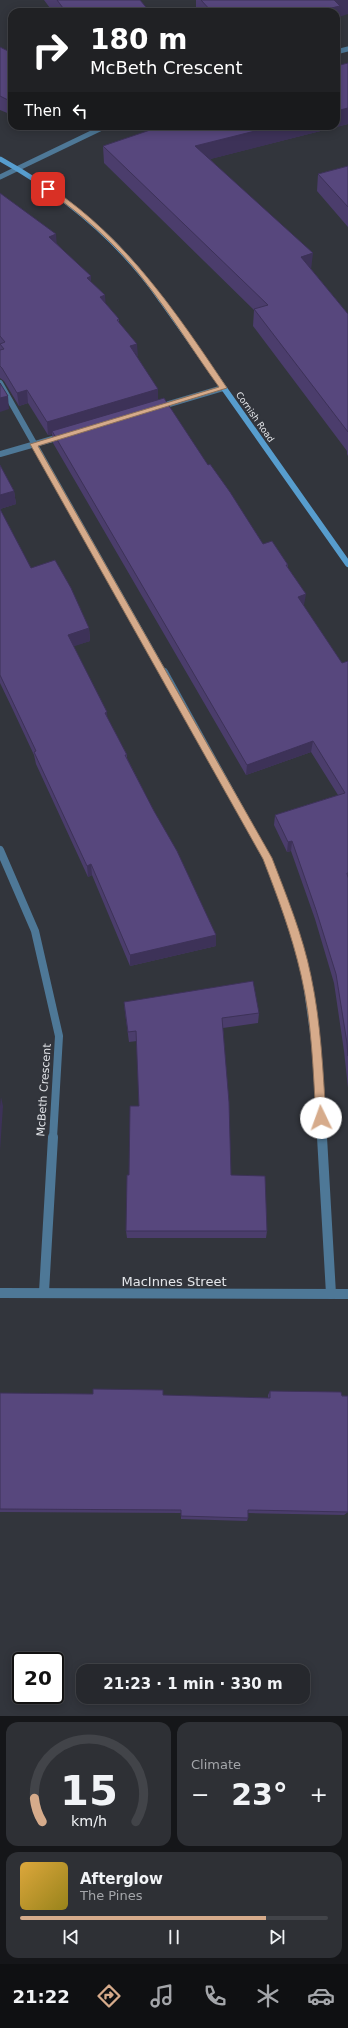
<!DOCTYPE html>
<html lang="en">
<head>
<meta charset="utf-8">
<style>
  :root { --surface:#26282d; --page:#2e3035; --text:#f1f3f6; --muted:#a4a6aa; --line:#424449; --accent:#d6ab8b }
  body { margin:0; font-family:"DejaVu Sans",sans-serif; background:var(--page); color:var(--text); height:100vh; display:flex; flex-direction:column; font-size:15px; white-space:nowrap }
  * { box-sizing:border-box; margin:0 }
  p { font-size:13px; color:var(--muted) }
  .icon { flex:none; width:22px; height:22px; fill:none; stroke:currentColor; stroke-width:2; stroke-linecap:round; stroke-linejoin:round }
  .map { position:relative; height:1716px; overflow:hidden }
  .side { display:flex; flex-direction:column; gap:6px; padding:6px; background:#151619; flex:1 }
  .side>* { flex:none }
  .guide { position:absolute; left:8px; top:8px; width:332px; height:122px; border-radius:12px; box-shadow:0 2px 10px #0003,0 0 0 1px var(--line); background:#202124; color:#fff; overflow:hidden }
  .speed { position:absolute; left:12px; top:1652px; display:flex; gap:8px; font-size:20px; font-weight:700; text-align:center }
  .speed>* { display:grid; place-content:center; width:52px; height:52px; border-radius:50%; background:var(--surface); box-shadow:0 2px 10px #0003,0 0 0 1px var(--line); line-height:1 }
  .speed .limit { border:2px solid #111; border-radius:6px; background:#fff; color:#111 }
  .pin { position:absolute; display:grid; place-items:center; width:34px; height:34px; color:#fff; margin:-17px; border-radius:8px; box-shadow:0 2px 6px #0006 }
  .me { position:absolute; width:44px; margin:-22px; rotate:357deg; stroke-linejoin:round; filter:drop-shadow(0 0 3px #0008) }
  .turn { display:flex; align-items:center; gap:14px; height:84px; padding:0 16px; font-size:18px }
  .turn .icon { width:52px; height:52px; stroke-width:2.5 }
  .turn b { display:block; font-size:28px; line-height:34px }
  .then { display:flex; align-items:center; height:38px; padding:0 16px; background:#0003; gap:8px; font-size:15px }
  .big { font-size:30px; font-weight:700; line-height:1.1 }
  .side .tile { flex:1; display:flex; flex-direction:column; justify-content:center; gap:6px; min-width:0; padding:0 14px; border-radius:12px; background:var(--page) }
  .side .dial { align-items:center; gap:0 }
  .dial svg { height:104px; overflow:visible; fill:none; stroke:var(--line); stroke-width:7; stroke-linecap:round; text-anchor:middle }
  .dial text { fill:var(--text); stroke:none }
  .song { display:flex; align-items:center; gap:12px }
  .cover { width:48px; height:48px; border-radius:6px; background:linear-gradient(135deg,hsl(40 70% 55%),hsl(50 70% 35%)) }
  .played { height:4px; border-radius:2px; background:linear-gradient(90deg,var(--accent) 80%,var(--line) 80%) }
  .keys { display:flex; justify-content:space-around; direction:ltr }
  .heat { display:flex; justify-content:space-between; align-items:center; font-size:22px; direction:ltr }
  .side .tiles { flex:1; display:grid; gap:6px; grid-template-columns:1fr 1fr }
  .tile:last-child { grid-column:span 2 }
  .trip { position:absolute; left:76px; top:1664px; width:234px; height:40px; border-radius:12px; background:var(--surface); box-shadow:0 2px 10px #0003,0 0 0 1px var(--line); font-weight:700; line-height:40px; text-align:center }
  .menu { display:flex; height:64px; justify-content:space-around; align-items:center; background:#0f1012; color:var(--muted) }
  .menu .icon { width:28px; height:28px }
  .menu .selected { color:var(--accent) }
  .menu b { font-size:18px; color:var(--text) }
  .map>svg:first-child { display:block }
</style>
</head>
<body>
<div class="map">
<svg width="348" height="1716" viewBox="0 0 348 1716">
  <rect width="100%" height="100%" fill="#32353c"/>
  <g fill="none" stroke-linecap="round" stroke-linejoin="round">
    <!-- lane-far2 -->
    <path stroke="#4e7897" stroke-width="6" d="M 0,383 L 164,673"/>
    <!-- lane-far1 -->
    <path stroke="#4e7897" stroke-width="8" d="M 164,672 L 267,858 L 289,915 L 306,976 L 317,1055 L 322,1138"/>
    <!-- lane -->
    <path stroke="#4e7897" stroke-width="10" d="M 322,1137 L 331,1294"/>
    <!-- street-far3 -->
    <path stroke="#4e7897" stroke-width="5" d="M 336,52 L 348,49
      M 0,177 L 106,126"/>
    <!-- street-far2 -->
    <path stroke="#4e7897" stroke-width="6" d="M 159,407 L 223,388
      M 0,454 L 63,436"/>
    <!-- street-far1 -->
    <path stroke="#4e7897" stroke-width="8" d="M 0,850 L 35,931 L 59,1036 L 53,1138"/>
    <!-- street -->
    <path stroke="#4e7897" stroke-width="10" d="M 44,1292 L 53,1137
      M 0,1293 L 348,1294"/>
    <!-- secondary-far1 -->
    <path stroke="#579dce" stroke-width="5" d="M 0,159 C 63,194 120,241 161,300"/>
    <!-- secondary -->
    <path stroke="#579dce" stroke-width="6" d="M 161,299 L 348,564"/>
  </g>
  <!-- wall -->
  <path fill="#4b3d6c" d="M 44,0 L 140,0 L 150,12 L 53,12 Z
    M 196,0 L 348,0 L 339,17 L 338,24 L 336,25 L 336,12 L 196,12 Z
    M 0,47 L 12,53 L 12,115 L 0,110 Z
    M 348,63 L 348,124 L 210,159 L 311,269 L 348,314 L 348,456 L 347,454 L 347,451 L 253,326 L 254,310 L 104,163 L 103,146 L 336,126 Z
    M 348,166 L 348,227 L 317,191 L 318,174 Z
    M 0,193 L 57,244 L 91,282 L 105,295 L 105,303 L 119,319 L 119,323 L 137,357 L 158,400 L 208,465 L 263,544 L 288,565 L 288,568 L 304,605 L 303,606 L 342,663 L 348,661 L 348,1088 L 344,1051 L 334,983 L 315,919 L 291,851 L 287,852 L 274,825 L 275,815 L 338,795 L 311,752 L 246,775 L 53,443 L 52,434 L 48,435 L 28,403 L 19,406 L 4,381 L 0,378 Z
    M 0,465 L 14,491 L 16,504 L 0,509 L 31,568 L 89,628 L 90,641 L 73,646 L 108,719 L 127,755 L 127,758 L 216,935 L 216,946 L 130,966 L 92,875 L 88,877 L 36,764 L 34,755 L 13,710 L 0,683 Z
    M 124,1002 L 259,1013 L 258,1023 L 223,1028 L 231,1175 L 267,1231 L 266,1238 L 127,1238 L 126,1231 L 139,1106 L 137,1041 L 129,1042 L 125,1012 Z
    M 270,1391 L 348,1396 L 348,1508 L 347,1508 L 348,1512 L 344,1515 L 248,1513 L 248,1518 L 247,1521 L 181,1519 L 181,1513 L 0,1512 L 0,1393 L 163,1395 L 268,1398 L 268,1395 Z"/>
  <!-- shaded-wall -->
  <path fill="#3d3258" d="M 334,0 L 348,0 L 348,14 L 339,17 L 338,24 L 336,25 L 336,12 L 314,12 Z
    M 348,108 L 348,124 L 195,163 L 195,146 L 275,126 L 336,126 L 336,111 Z
    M 56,234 L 57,247 L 49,237 Z
    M 313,253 L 311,270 L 301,257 Z
    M 91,276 L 91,290 L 87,278 Z
    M 105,295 L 106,309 L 100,297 Z
    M 137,344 L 138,357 L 130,346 Z
    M 158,389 L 158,402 L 52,431 L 52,434 L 48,435 L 47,422 Z
    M 27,390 L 28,403 L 19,406 L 17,393 Z
    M 8,396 L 9,409 L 0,412 L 0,398 Z
    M 14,491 L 16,504 L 0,509 L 0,495 Z
    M 306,594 L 304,605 L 296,608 L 298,597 Z
    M 89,628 L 90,641 L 69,648 L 68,635 Z
    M 107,712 L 108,725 L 105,713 Z
    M 313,741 L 311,752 L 246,775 L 247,765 Z
    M 292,841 L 291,851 L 287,852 L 288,842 Z
    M 91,864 L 92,875 L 88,877 L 87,866 Z
    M 216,935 L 216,946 L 130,966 L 130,955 Z
    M 1,1097 L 3,1106 L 0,1151 L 0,1106 Z"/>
  <!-- building -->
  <path fill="#57477d" stroke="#3d3258" d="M 57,0 L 140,0 L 150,12 L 66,12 Z
    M 201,0 L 334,0 L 340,6 L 314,12 L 212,12 Z
    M 0,47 L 12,53 L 12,102 L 0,96 Z
    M 348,63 L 348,108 L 336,111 L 336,66 Z
    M 162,126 L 275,126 L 195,146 L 313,253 L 301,257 L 348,314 L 348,432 L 254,309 L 268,305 L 103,146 Z
    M 348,166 L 348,207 L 318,174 Z
    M 0,193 L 56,234 L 49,237 L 91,276 L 87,278 L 105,295 L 100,297 L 119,319 L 117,320 L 137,344 L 130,346 L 158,389 L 47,422 L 27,390 L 17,393 L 2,368 L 0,366 L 0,350 L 4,349 L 0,344 L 5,342 L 0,336 Z
    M 0,383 L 8,396 L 0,398 Z
    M 164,398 L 208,465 L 210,464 L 230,492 L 263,544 L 272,541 L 288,565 L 286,565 L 306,594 L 298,597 L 342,663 L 348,661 L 348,873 L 347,873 L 348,878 L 348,1056 L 347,1043 L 336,974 L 316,910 L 292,841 L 288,842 L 275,815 L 345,793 L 313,741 L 247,765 L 52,431 Z
    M 0,465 L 14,491 L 0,495 Z
    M 0,509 L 31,568 L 55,560 L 71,588 L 89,628 L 68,635 L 107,712 L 105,713 L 127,755 L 125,755 L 154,811 L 177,851 L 216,935 L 130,955 L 91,864 L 87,866 L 34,752 L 36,751 L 0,675 Z
    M 253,981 L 259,1013 L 222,1018 L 229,1102 L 231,1175 L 265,1176 L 267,1231 L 126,1231 L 127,1175 L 129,1175 L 130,1106 L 139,1106 L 136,1031 L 128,1032 L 124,1002 Z
    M 93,1389 L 163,1390 L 163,1395 L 270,1398 L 270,1391 L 341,1392 L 342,1396 L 348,1396 L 348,1512 L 248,1510 L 248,1518 L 181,1516 L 181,1510 L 0,1509 L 0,1393 L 93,1394 Z"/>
  <!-- route -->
  <path fill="#d6ab8b" stroke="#8b6f5a" d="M 46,188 L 51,188 C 126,238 177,313 227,388 L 38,446 L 272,858 C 287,897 303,936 311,976 C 321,1023 323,1071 326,1118 L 325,1121 L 321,1123 L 317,1121 L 316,1118 C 313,1071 312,1022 301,975 C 292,935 278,898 263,859 L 30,444 L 219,387 C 193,351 170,313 143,279 C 116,244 82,214 46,190 Z"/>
  <g text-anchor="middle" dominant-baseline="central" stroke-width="4" stroke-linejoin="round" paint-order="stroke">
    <!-- far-street labels -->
    <g font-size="9" fill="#e4e6ea" stroke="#32353c">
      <text transform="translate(255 417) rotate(55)">Cornish Road</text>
    </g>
    <!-- street labels -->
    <g font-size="11" fill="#e4e6ea" stroke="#32353c">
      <text transform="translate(44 1090) rotate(-86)">McBeth Crescent</text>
    </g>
    <!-- near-street labels -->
    <g font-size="13" fill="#e4e6ea" stroke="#32353c">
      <text x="174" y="1281">MacInnes Street</text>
    </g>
  </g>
</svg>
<div class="speed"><div class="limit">20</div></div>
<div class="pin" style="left:48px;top:189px;background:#d93025"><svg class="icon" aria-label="arrive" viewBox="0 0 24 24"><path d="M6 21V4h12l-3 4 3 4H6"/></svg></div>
<svg class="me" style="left:321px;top:1118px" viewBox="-20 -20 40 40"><circle r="19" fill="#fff"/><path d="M0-13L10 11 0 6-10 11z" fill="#d6ab8b"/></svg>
<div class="trip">21:23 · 1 min · 330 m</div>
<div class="guide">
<div class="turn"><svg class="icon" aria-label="right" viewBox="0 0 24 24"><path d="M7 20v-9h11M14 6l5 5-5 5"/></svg><div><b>180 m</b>McBeth Crescent</div></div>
<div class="then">Then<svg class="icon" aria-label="left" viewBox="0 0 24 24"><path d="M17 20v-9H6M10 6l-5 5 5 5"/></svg></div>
</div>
</div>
<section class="side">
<div class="tiles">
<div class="tile dial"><svg viewBox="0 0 100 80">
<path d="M14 69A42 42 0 1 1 86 69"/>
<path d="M14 69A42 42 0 0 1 8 51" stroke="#d6ab8b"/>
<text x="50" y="56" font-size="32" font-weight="700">15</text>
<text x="50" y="72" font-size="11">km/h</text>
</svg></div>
<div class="tile"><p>Climate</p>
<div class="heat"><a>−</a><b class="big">23°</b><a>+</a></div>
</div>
<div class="tile">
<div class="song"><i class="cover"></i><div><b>Afterglow</b><p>The Pines</p></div></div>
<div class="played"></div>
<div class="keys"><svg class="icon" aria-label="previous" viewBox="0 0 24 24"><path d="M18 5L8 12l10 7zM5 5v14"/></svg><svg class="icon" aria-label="pause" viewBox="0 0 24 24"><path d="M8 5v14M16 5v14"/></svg><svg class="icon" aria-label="next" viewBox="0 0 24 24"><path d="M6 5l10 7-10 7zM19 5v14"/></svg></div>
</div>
</div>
</section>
<nav class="menu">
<b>21:22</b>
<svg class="icon selected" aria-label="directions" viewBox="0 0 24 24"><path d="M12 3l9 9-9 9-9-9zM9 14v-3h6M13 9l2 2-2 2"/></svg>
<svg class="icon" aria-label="music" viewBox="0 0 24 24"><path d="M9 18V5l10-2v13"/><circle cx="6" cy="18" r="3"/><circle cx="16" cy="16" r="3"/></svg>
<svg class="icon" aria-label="phone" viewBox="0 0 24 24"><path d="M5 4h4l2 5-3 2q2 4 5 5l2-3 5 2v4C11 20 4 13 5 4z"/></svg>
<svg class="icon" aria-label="climate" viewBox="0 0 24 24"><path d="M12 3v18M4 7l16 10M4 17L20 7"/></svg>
<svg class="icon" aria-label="car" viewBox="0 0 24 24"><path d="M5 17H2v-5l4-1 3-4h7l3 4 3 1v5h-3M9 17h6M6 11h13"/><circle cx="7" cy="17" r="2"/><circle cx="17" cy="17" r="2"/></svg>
</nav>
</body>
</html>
